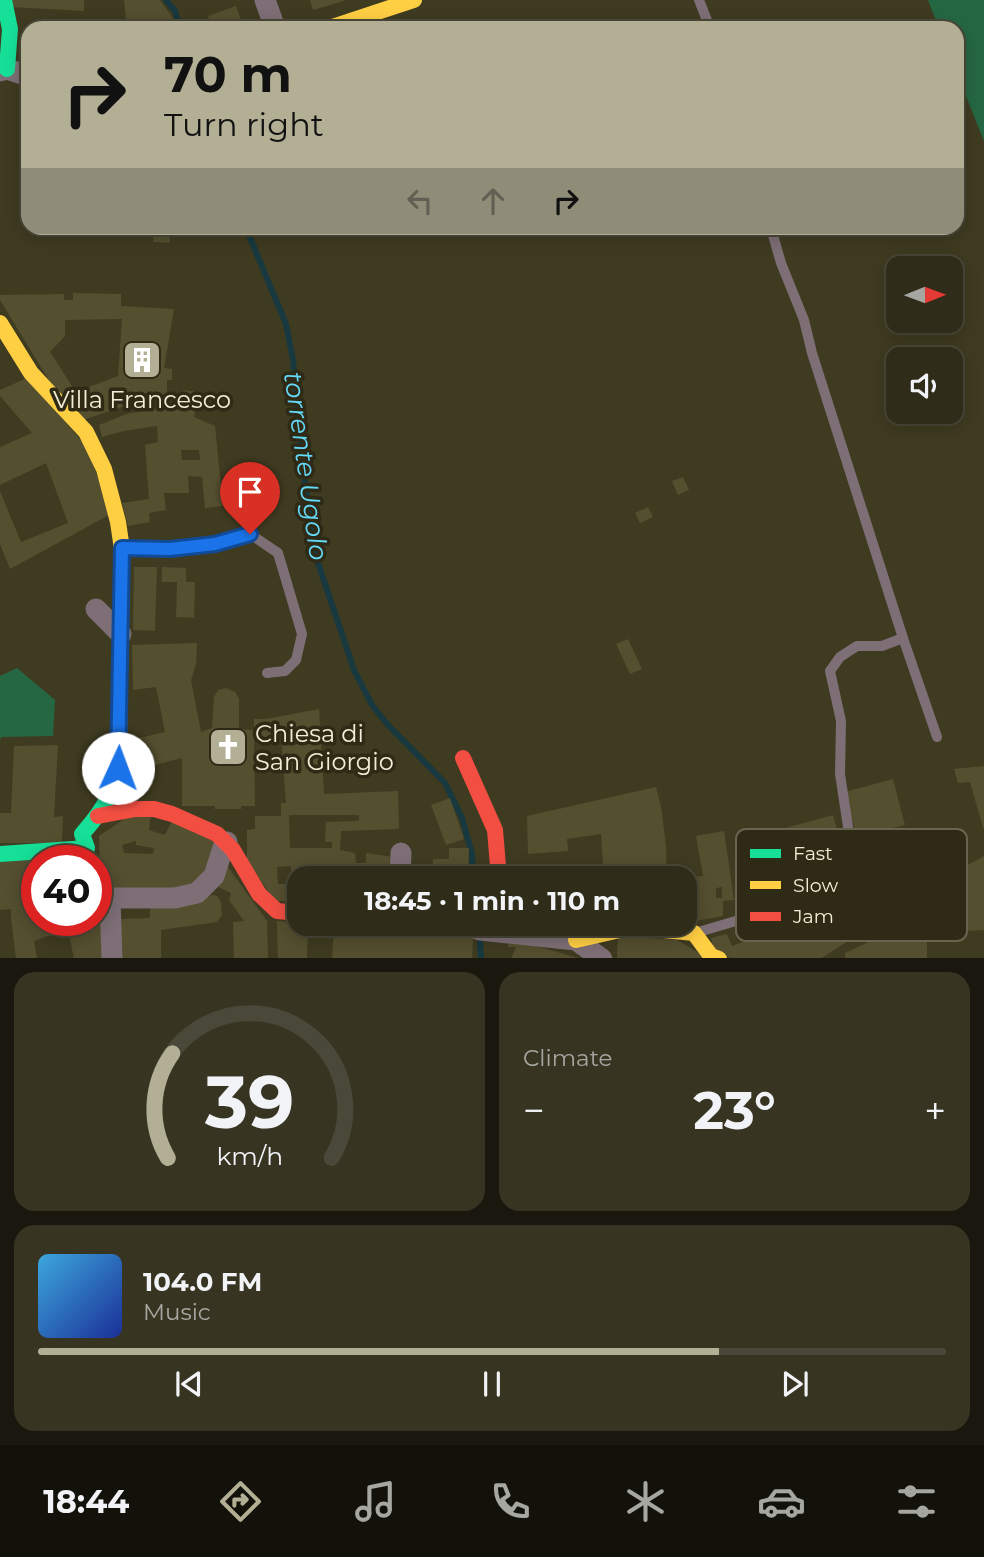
<!DOCTYPE html>
<html lang="en">
<head>
<meta charset="utf-8">
<style>
  :root { --surface:#2f2c19; --page:#373422; --text:#f1f3f6; --muted:#a7a7a2; --line:#4a4838; --accent:#b3af95 }
  body { margin:0; font-family:Montserrat,sans-serif; background:var(--page); color:var(--text); height:100vh; display:flex; flex-direction:column; font-size:26px; white-space:nowrap }
  * { box-sizing:border-box; margin:0 }
  p { font-size:23px; color:var(--muted) }
  .icon { flex:none; width:38px; height:38px; fill:none; stroke:currentColor; stroke-width:2; stroke-linecap:round; stroke-linejoin:round }
  .map { position:relative; height:958px; overflow:hidden }
  .sheet { display:flex; flex-direction:column; gap:14px; padding:14px; background:#1a180e; flex:1 }
  .sheet>* { flex:none }
  .top-card { position:absolute; left:21px; top:21px; width:943px; height:214px; border-radius:21px; box-shadow:0 4px 18px #0003,0 0 0 2px var(--line); background:#b3af95; color:#111; overflow:hidden }
  .needle { width:46px; rotate:89deg }
  .tools { position:absolute; left:886px; top:256px; display:grid; gap:14px }
  .tools a { display:grid; place-items:center; width:77px; height:77px; border-radius:14px; background:var(--surface); box-shadow:0 4px 18px #0003,0 0 0 2px var(--line); font-size:35px }
  .speed { position:absolute; left:21px; top:845px; display:flex; gap:14px; font-size:35px; font-weight:700; text-align:center }
  .speed>* { display:grid; place-content:center; width:91px; height:91px; border-radius:50%; background:var(--surface); box-shadow:0 4px 18px #0003,0 0 0 2px var(--line); line-height:1 }
  .speed .limit { border:10px solid #d22; background:#fff; color:#111 }
  .pin { position:absolute; display:grid; place-items:center; width:60px; height:60px; color:#fff; margin:-72px -30px; border-radius:50% 50% 50% 0; rotate:-45deg; box-shadow:0 0 7px #0007 }
  .pin .icon { rotate:45deg }
  .me { position:absolute; width:77px; margin:-38px; rotate:2deg; stroke-linejoin:round; filter:drop-shadow(0 0 5px #0008) }
  .turn { display:flex; align-items:center; gap:24px; height:147px; padding:0 28px; font-size:32px }
  .turn .icon { width:91px; height:91px; stroke-width:2.5 }
  .turn b { display:block; font-size:49px; line-height:60px }
  .lanes { display:flex; align-items:center; height:66px; padding:0 28px; background:#0003; justify-content:center; gap:35px; direction:ltr }
  .lanes .off { opacity:.35 }
  .big { font-size:52px; font-weight:700; line-height:1.1 }
  .sheet .widget { flex:1; display:flex; flex-direction:column; justify-content:center; gap:10px; min-width:0; padding:0 24px; border-radius:21px; background:var(--page) }
  .sheet .dial { align-items:center; gap:0 }
  .dial svg { height:182px; overflow:visible; fill:none; stroke:var(--line); stroke-width:7; stroke-linecap:round; text-anchor:middle }
  .dial text { fill:var(--text); stroke:none }
  .song { display:flex; align-items:center; gap:21px }
  .cover { width:84px; height:84px; border-radius:10px; background:linear-gradient(135deg,hsl(200 70% 55%),hsl(230 70% 35%)) }
  .played { height:7px; border-radius:4px; background:linear-gradient(90deg,var(--accent) 75%,var(--line) 75%) }
  .keys { display:flex; justify-content:space-around; direction:ltr }
  .heat { display:flex; justify-content:space-between; align-items:center; font-size:38px; direction:ltr }
  .sheet .tiles { flex:1; display:grid; gap:14px; grid-template-columns:1fr 1fr }
  .widget:last-child { grid-column:span 2 }
  .trip { position:absolute; left:287px; top:866px; width:410px; height:70px; border-radius:21px; background:var(--surface); box-shadow:0 4px 18px #0003,0 0 0 2px var(--line); font-weight:700; line-height:70px; text-align:center }
  .tabs { display:flex; height:112px; justify-content:space-around; align-items:center; background:#13120a; color:var(--muted) }
  .tabs .icon { width:49px; height:49px }
  .tabs .selected { color:var(--accent) }
  .tabs b { font-size:32px; color:var(--text) }
  .map>svg:first-child { display:block }
</style>
</head>
<body>
<div class="map">
<svg width="984" height="959" viewBox="0 0 984 959">
  <rect width="100%" height="100%" fill="#3f3b21"/>
  <!-- green -->
  <path fill="#256743" d="M 928,0 L 984,0 L 984,141 L 957,74 L 957,28 L 939,28 Z
    M 17,668 L 55,700 L 53,736 L 1,737 L 0,741 L 0,676 Z"/>
  <g fill="none" stroke-linecap="round" stroke-linejoin="round">
    <!-- stream -->
    <path stroke="#18393f" stroke-width="6" d="M 166,0 L 175,11 L 180,28
      M 246,228 L 286,324 L 293,360 L 302,462 L 316,557 L 354,670 L 372,705 L 388,725 L 445,783 L 462,818 L 472,854 L 473,878
      M 480,938 L 481,959"/>
  </g>
  <!-- building -->
  <path fill="#544f2f" fill-rule="evenodd" d="M 9,0 L 84,0 L 84,11 L 11,7 Z
    M 124,0 L 160,0 L 173,18 L 168,22 L 169,28 L 127,28 Z
    M 310,0 L 344,0 L 344,1 L 313,10 Z
    M 236,6 L 244,28 L 212,28 L 208,16 Z
    M 154,228 L 170,228 L 170,243 L 153,242 Z
    M 73,293 L 121,294 L 121,306 L 174,309 L 164,368 L 172,369 L 172,380 L 167,380 L 167,396 L 144,396 L 127,399 L 131,404 L 83,420 L 56,392 L 0,300 L 0,295 L 64,294 L 64,300 L 73,300 ZM 122,319 L 118,376 L 76,392 L 50,352 L 65,336 L 65,320 Z
    M 27,378 L 87,447 L 111,514 L 10,569 L 0,544 L 0,491 L 21,542 L 68,523 L 46,463 L 0,485 L 0,447 L 32,433 L 0,396 L 0,390 Z
    M 183,390 L 203,393 L 200,405 L 197,405 L 194,417 L 215,426 L 223,506 L 205,508 L 202,477 L 188,476 L 189,493 L 164,493 L 166,510 L 149,513 L 150,522 L 128,526 L 122,503 L 149,499 L 145,445 L 158,442 L 157,426 L 124,431 L 102,437 L 99,425 L 127,414 L 150,409 L 177,408 ZM 181,450 L 199,450 L 200,460 L 182,460 Z
    M 683,477 L 689,490 L 678,495 L 672,481 Z
    M 648,507 L 653,517 L 640,523 L 635,513 Z
    M 134,567 L 157,567 L 155,631 L 133,630 Z
    M 162,567 L 186,568 L 186,582 L 195,582 L 194,618 L 176,617 L 177,582 L 162,582 Z
    M 628,639 L 642,669 L 630,674 L 616,644 Z
    M 197,643 L 196,664 L 191,680 L 201,732 L 212,728 L 214,697 L 218,690 L 226,688 L 235,692 L 239,699 L 239,729 L 254,730 L 254,719 L 266,719 L 319,709 L 324,794 L 398,791 L 399,829 L 341,831 L 340,850 L 355,853 L 356,863 L 366,863 L 366,853 L 393,857 L 392,878 L 299,878 L 299,901 L 275,901 L 247,861 L 247,830 L 255,829 L 255,816 L 281,816 L 281,803 L 286,803 L 281,735 L 254,740 L 255,806 L 241,806 L 241,809 L 215,809 L 215,806 L 182,806 L 182,758 L 139,769 L 134,751 L 137,750 L 135,739 L 165,732 L 156,687 L 133,690 L 132,645 ZM 289,815 L 359,815 L 359,821 L 326,822 L 325,842 L 332,842 L 332,848 L 290,848 ZM 291,866 L 291,884 L 278,884 L 277,867 Z
    M 58,745 L 54,817 L 63,816 L 62,843 L 0,843 L 0,813 L 11,813 L 14,746 Z
    M 984,766 L 984,828 L 983,828 L 970,782 L 958,783 L 954,769 Z
    M 893,779 L 905,825 L 873,833 L 899,903 L 984,856 L 984,930 L 927,934 L 927,959 L 845,959 L 845,953 L 884,935 L 890,930 L 918,927 L 917,922 L 933,917 L 930,913 L 870,927 L 820,959 L 735,959 L 715,954 L 711,938 L 727,934 L 732,946 L 878,892 L 857,838 L 845,792 Z
    M 656,787 L 661,806 L 666,846 L 667,878 L 604,878 L 601,834 L 567,839 L 568,851 L 528,854 L 527,816 Z
    M 450,798 L 464,839 L 446,845 L 431,805 Z
    M 133,813 L 151,814 L 149,830 L 165,835 L 173,819 L 218,843 L 209,871 L 192,890 L 177,887 L 175,893 L 119,892 L 100,879 L 99,836 ZM 136,841 L 136,845 L 154,848 L 153,854 L 124,853 L 122,845 Z
    M 833,815 L 839,838 L 746,864 L 742,848 L 756,844 L 755,840 L 783,833 L 782,829 Z
    M 724,831 L 734,900 L 723,901 L 723,916 L 684,923 L 684,877 L 703,876 L 696,836 ZM 722,887 L 722,898 L 716,898 L 716,888 Z
    M 449,848 L 469,848 L 468,878 L 433,878 L 433,859 L 449,859 Z
    M 0,859 L 37,859 L 37,876 L 20,879 L 21,897 L 27,895 L 30,910 L 37,908 L 37,920 L 96,920 L 97,892 L 105,915 L 108,959 L 74,959 L 68,929 L 34,941 L 37,959 L 16,959 L 11,918 L 11,909 L 0,910 Z
    M 223,860 L 267,921 L 268,959 L 234,959 L 233,922 L 244,921 L 229,900 L 231,893 L 218,887 L 222,879 Z
    M 213,895 L 217,896 L 221,902 L 222,915 L 217,922 L 161,930 L 161,959 L 119,959 L 118,919 L 150,918 L 150,904 Z
    M 277,921 L 308,924 L 307,959 L 278,959 Z
    M 334,924 L 461,930 L 473,938 L 472,959 L 332,959 Z
    M 511,924 L 579,924 L 579,926 L 535,928 Z
    M 618,936 L 677,940 L 709,959 L 617,959 Z
    M 516,940 L 578,958 L 578,959 L 511,959 L 516,947 L 508,947 L 508,942 Z"/>
  <g fill="none" stroke-linecap="round" stroke-linejoin="round">
    <!-- lane -->
    <path stroke="#7d6f75" stroke-width="10" d="M 699,0 L 710,28
      M 122,549 L 170,549 L 214,544 L 250,534 L 278,553 L 302,634 L 296,660 L 285,671 L 267,673
      M 903,638 L 937,737
      M 801,902 L 857,886
      M 695,933 L 801,902 L 798,876 L 816,860 L 846,847 L 850,840 L 840,774 L 841,721 L 830,671 L 840,657 L 857,646 L 882,646 L 903,638 L 812,353 L 804,320 L 781,263 L 771,228"/>
    <!-- street -->
    <path stroke="#7d6f75" stroke-width="21" d="M 265,0 L 275,28
      M 0,71 L 7,69 L 28,76
      M 96,609 L 121,634
      M 96,878 L 99,889 L 110,898 L 112,959
      M 400,878 L 401,853
      M 110,898 L 175,898 L 197,893 L 214,876 L 223,848 L 227,842
      M 465,924 L 480,930 L 576,940 L 602,959"/>
    <!-- fast -->
    <path stroke="#16e098" stroke-width="16" d="M 4,0 L 10,29 L 7,69
      M 0,854 L 87,848 L 82,834 C 99,815 113,795 118,769 C 120,758 118,746 119,735"/>
    <!-- slow -->
    <path stroke="#ffcf43" stroke-width="16" d="M 329,28 L 414,0
      M 0,323 L 31,373 L 86,432 L 104,469 L 118,522 L 122,549 L 119,735
      M 576,940 L 633,927 L 694,933 L 711,956 L 719,959"/>
    <!-- jam -->
    <path stroke="#f24e42" stroke-width="16" d="M 463,758 L 495,830 L 499,878
      M 98,816 L 135,809 L 154,809 L 172,814 L 217,834 L 233,850 L 259,894 L 277,911 L 299,913"/>
  </g>
  <g fill="none" stroke-linecap="round" stroke-linejoin="round">
    <defs>
      <path id="route" d="M 118,768 L 122,548 L 170,549 L 215,544 L 250,534"/>
    </defs>
    <!-- route casing -->
    <use href="#route" stroke="#114b97" stroke-width="18"/>
    <!-- route -->
    <use href="#route" stroke="#1a73e8" stroke-width="12"/>
  </g>
  <!-- icons -->
  <defs>
    <symbol id="building-square" viewBox="-11 -11 22 22"><rect x="-9" y="-9" width="18" height="18" rx="4" fill="#b3af95" stroke="#2e2a16"/><path d="M-4-6H4V6H1V3H-1V6H-4ZM-2.5-4.3h1.7v1.8h-1.7ZM.8-4.3h1.7v1.8H.8ZM-2.5-1h1.7V.8h-1.7ZM.8-1h1.7V.8H.8Z" fill="#fff"/></symbol>
    <symbol id="church-square" viewBox="-11 -11 22 22"><rect x="-9" y="-9" width="18" height="18" rx="4" fill="#b3af95" stroke="#2e2a16"/><path d="M-1.2-6h2.4v3.5h3.3v2.4h-3.3V6h-2.4V-.1h-3.3v-2.4h3.3Z" fill="#fff"/></symbol>
  </defs>
  <g fill-rule="evenodd">
    <use href="#building-square" x="120" y="338" width="44" height="44"/>
    <use href="#church-square" x="206" y="725" width="44" height="44"/>
  </g>
  <g text-anchor="middle" dominant-baseline="central" stroke-width="7" stroke-linejoin="round" paint-order="stroke">
    <!-- poi labels -->
    <g font-size="24" fill="#f2edd4" stroke="#2e2a16">
      <text x="142" y="399">Villa Francesco</text>
      <text x="255" y="733" text-anchor="start">Chiesa di<tspan x="255" dy="28">San Giorgio</tspan></text>
    </g>
    <!-- water labels -->
    <g font-size="26" font-style="italic" fill="#64d8f7" stroke="#2e2a16">
      <text transform="translate(306 466) rotate(82)">torrente Ugolo</text>
    </g>
  </g>
  <!-- legend -->
  <rect x="736" y="829" width="231" height="112" rx="10" fill="#2e2a16" stroke="#69644f" stroke-width="2"/>
  <rect x="750" y="849" width="31" height="9" fill="#16e098"/>
  <rect x="750" y="881" width="31" height="8" fill="#ffcf43"/>
  <rect x="750" y="912" width="31" height="9" fill="#f24e42"/>
  <g font-size="19" fill="#f2edd4">
    <text x="793" y="860">Fast</text>
    <text x="793" y="892">Slow</text>
    <text x="793" y="923">Jam</text>
  </g>
</svg>
<div class="tools">
<a><svg class="needle" viewBox="-14 -14 28 28"><path d="M0-13l5 13h-10z" fill="#e53935"/><path d="M0 13l5-13h-10z" fill="#a7a7a2"/></svg></a>
<a><svg class="icon" aria-label="sound" viewBox="0 0 24 24"><path d="M4 9h4l5-4v14l-5-4H4zM17 9q2 3 0 6"/></svg></a>
</div>
<div class="speed"><div class="limit">40</div></div>
<div class="pin" style="left:250px;top:534px;background:#d93025"><svg class="icon" aria-label="arrive" viewBox="0 0 24 24"><path d="M6 21V4h12l-3 4 3 4H6"/></svg></div>
<svg class="me" style="left:118px;top:768px" viewBox="-20 -20 40 40"><circle r="19" fill="#fff"/><path d="M0-13L10 11 0 6-10 11z" fill="#1a73e8"/></svg>
<div class="trip">18:45 · 1 min · 110 m</div>
<div class="top-card">
<div class="turn"><svg class="icon" aria-label="right" viewBox="0 0 24 24"><path d="M7 20v-9h11M14 6l5 5-5 5"/></svg><div><b>70 m</b>Turn right</div></div>
<div class="lanes"><svg class="icon off" aria-label="left" viewBox="0 0 24 24"><path d="M17 20v-9H6M10 6l-5 5 5 5"/></svg><svg class="icon off" aria-label="ahead" viewBox="0 0 24 24"><path d="M12 20V5M6 11l6-6 6 6"/></svg><svg class="icon" aria-label="right" viewBox="0 0 24 24"><path d="M7 20v-9h11M14 6l5 5-5 5"/></svg></div>
</div>
</div>
<section class="sheet">
<div class="tiles">
<div class="widget dial"><svg viewBox="0 0 100 80">
<path d="M14 69A42 42 0 1 1 86 69"/>
<path d="M14 69A42 42 0 0 1 16 23" stroke="#b3af95"/>
<text x="50" y="56" font-size="32" font-weight="700">39</text>
<text x="50" y="72" font-size="11">km/h</text>
</svg></div>
<div class="widget"><p>Climate</p>
<div class="heat"><a>−</a><b class="big">23°</b><a>+</a></div>
</div>
<div class="widget">
<div class="song"><i class="cover"></i><div><b>104.0 FM</b><p>Music</p></div></div>
<div class="played"></div>
<div class="keys"><svg class="icon" aria-label="previous" viewBox="0 0 24 24"><path d="M18 5L8 12l10 7zM5 5v14"/></svg><svg class="icon" aria-label="pause" viewBox="0 0 24 24"><path d="M8 5v14M16 5v14"/></svg><svg class="icon" aria-label="next" viewBox="0 0 24 24"><path d="M6 5l10 7-10 7zM19 5v14"/></svg></div>
</div>
</div>
</section>
<nav class="tabs">
<b>18:44</b>
<svg class="icon selected" aria-label="directions" viewBox="0 0 24 24"><path d="M12 3l9 9-9 9-9-9zM9 14v-3h6M13 9l2 2-2 2"/></svg>
<svg class="icon" aria-label="music" viewBox="0 0 24 24"><path d="M9 18V5l10-2v13"/><circle cx="6" cy="18" r="3"/><circle cx="16" cy="16" r="3"/></svg>
<svg class="icon" aria-label="phone" viewBox="0 0 24 24"><path d="M5 4h4l2 5-3 2q2 4 5 5l2-3 5 2v4C11 20 4 13 5 4z"/></svg>
<svg class="icon" aria-label="climate" viewBox="0 0 24 24"><path d="M12 3v18M4 7l16 10M4 17L20 7"/></svg>
<svg class="icon" aria-label="car" viewBox="0 0 24 24"><path d="M5 17H2v-5l4-1 3-4h7l3 4 3 1v5h-3M9 17h6M6 11h13"/><circle cx="7" cy="17" r="2"/><circle cx="17" cy="17" r="2"/></svg>
<svg class="icon" aria-label="filters" viewBox="0 0 24 24"><path d="M4 7h16M4 17h16"/><circle cx="9" cy="7" r="2"/><circle cx="15" cy="17" r="2"/></svg>
</nav>
</body>
</html>
